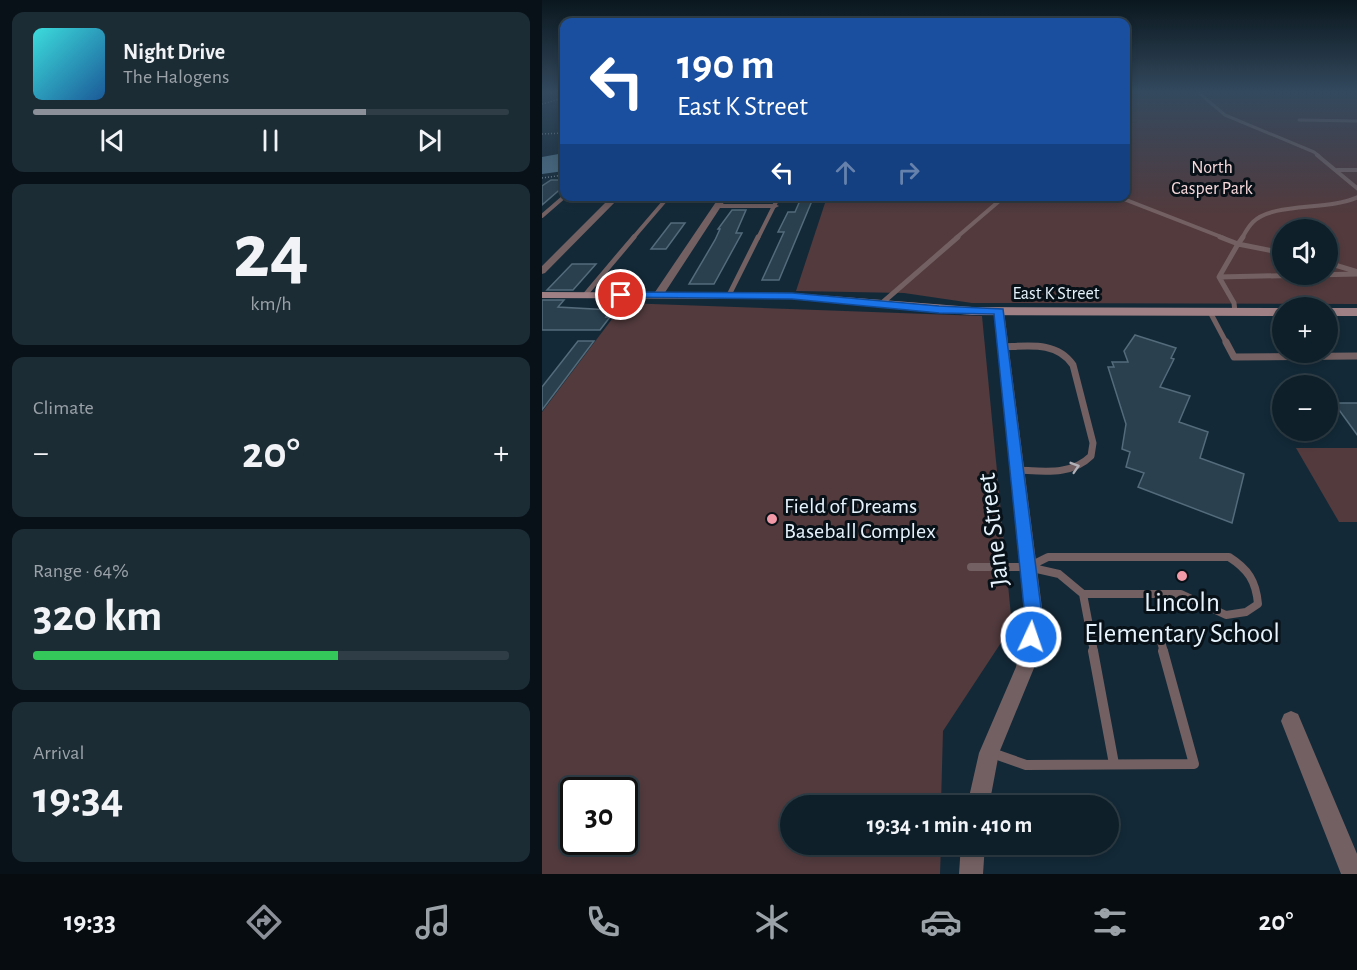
<!DOCTYPE html>
<html lang="en">
<head>
<meta charset="utf-8">
<style>
  :root { --surface:#0e1f29; --page:#1c2c35; --text:#f1f3f6; --muted:#9ba2a8; --line:#2e3d46; --accent:#8c9099 }
  body { margin:0; font-family:"Alegreya Sans",sans-serif; background:var(--page); color:var(--text); height:100vh; display:flex; flex-direction:column; font-size:22px; white-space:nowrap }
  * { box-sizing:border-box; margin:0 }
  p { font-size:20px; color:var(--muted) }
  .icon { flex:none; width:33px; height:33px; fill:none; stroke:currentColor; stroke-width:2; stroke-linecap:round; stroke-linejoin:round }
  .map { position:relative; flex:1; overflow:hidden }
  .sheet { display:flex; flex-direction:column; gap:12px; padding:12px; background:#081117; width:542px }
  .sheet>* { flex:none }
  .guide { position:absolute; left:18px; top:18px; width:570px; height:183px; border-radius:12px; box-shadow:0 3px 9px #0003,0 0 0 2px var(--line); background:#1a4fa0; color:#fff; overflow:hidden }
  .controls { position:absolute; left:730px; top:219px; display:grid; gap:12px }
  .controls a { display:grid; place-items:center; width:66px; height:66px; border-radius:50%; background:var(--surface); box-shadow:0 3px 9px #0003,0 0 0 2px var(--line); font-size:30px }
  .speed { position:absolute; left:18px; top:777px; display:flex; gap:12px; font-size:30px; font-weight:700; text-align:center }
  .speed>* { display:grid; place-content:center; width:78px; height:78px; border-radius:50%; background:var(--surface); box-shadow:0 3px 9px #0003,0 0 0 2px var(--line); line-height:1 }
  .speed .limit { border:3px solid #111; border-radius:9px; background:#fff; color:#111 }
  .pin { position:absolute; display:grid; place-items:center; width:51px; height:51px; color:#fff; margin:-26px; border:3px solid #fff; border-radius:50%; box-shadow:0 2px 6px #0007 }
  .me { position:absolute; width:66px; margin:-33px; rotate:3deg; stroke-linejoin:round; filter:drop-shadow(0 0 4px #0008) }
  .turn { display:flex; align-items:center; gap:21px; height:126px; padding:0 18px; font-size:27px }
  .turn .icon { width:78px; height:78px; stroke-width:2.5 }
  .turn b { display:block; font-size:42px; line-height:51px }
  .lanes { display:flex; align-items:center; height:57px; padding:0 18px; background:#0003; justify-content:center; gap:30px; direction:ltr }
  .lanes .off { opacity:.35 }
  .big { font-size:45px; font-weight:700; line-height:1.1 }
  .sheet .widget { flex:1; display:flex; flex-direction:column; justify-content:center; gap:9px; min-width:0; padding:0 21px; border-radius:12px; background:var(--page) }
  .sheet .dial { align-items:center; gap:0 }
  .dial b { font-size:78px; line-height:1 }
  .song { display:flex; align-items:center; gap:18px }
  .cover { width:72px; height:72px; border-radius:9px; background:linear-gradient(135deg,hsl(180 70% 55%),hsl(210 70% 35%)) }
  .played { height:6px; border-radius:3px; background:linear-gradient(90deg,var(--accent) 70%,var(--line) 70%) }
  .keys { display:flex; justify-content:space-around; direction:ltr }
  .heat { display:flex; justify-content:space-between; align-items:center; font-size:33px; direction:ltr }
  .charge { height:9px; border-radius:4px; background:linear-gradient(90deg,#34c759 64%,var(--line) 0) }
  .trip { position:absolute; left:238px; top:795px; width:339px; height:60px; border-radius:30px; background:var(--surface); box-shadow:0 3px 9px #0003,0 0 0 2px var(--line); font-weight:700; line-height:60px; text-align:center }
  .menu { display:flex; height:96px; justify-content:space-around; align-items:center; background:#060c10; color:var(--muted) }
  .menu .icon { width:42px; height:42px }
  .menu .on { color:var(--accent) }
  .menu b { font-size:27px; color:var(--text) }
  main { display:flex; flex:1; min-height:0 }
  .map>svg:first-child { display:block }
</style>
</head>
<body>
<main>
<section class="sheet">
<div class="widget">
<div class="song"><i class="cover"></i><div><b>Night Drive</b><p>The Halogens</p></div></div>
<div class="played"></div>
<div class="keys"><svg class="icon" aria-label="previous" viewBox="0 0 24 24"><path d="M18 5L8 12l10 7zM5 5v14"/></svg><svg class="icon" aria-label="pause" viewBox="0 0 24 24"><path d="M8 5v14M16 5v14"/></svg><svg class="icon" aria-label="next" viewBox="0 0 24 24"><path d="M6 5l10 7-10 7zM19 5v14"/></svg></div>
</div>
<div class="widget dial"><b>24</b><p>km/h</p></div>
<div class="widget"><p>Climate</p>
<div class="heat"><a>−</a><b class="big">20°</b><a>+</a></div>
</div>
<div class="widget"><p>Range · 64%</p><b class="big">320 km</b><div class="charge"></div></div>
<div class="widget"><p>Arrival</p><b class="big">19:34</b></div>
</section>
<div class="map">
<svg width="816" height="874" viewBox="0 0 816 874">
  <rect width="100%" height="100%" fill="#132937"/>
  <!-- green -->
  <path fill="#523a3d" fill-rule="evenodd" d="M 584,92 L 815,92 L 815,304 L 430,303 L 362,293 L 254,291 L 285,197 L 584,196 ZM 741,230 L 786,230 L 786,274 L 741,274 Z
    M 82,303 L 440,316 L 470,626 L 401,731 L 399,805 L 249,806 L 249,844 L 399,845 L 398,874 L 0,874 L 0,412 ZM 32,790 L 82,790 L 82,842 L 32,842 Z
    M 754,448 L 815,448 L 815,522 L 797,522 Z"/>
  <!-- water -->
  <path fill="#4f738b" d="M 22,153 L 22,171 L 0,174 L 0,157 Z"/>
  <!-- building -->
  <path fill="#2a404f" stroke="#536b7b" stroke-width="1.5" d="M 9,180 L 22,180 L 22,186 L 0,205 L 0,186 Z
    M 260,196 L 272,196 L 237,280 L 220,280 L 242,232 L 236,232 L 246,212 L 253,212 Z
    M 190,210 L 204,210 L 194,233 L 200,233 L 172,284 L 147,284 L 173,240 L 178,229 L 176,229 Z
    M 129,223 L 143,223 L 124,249 L 109,249 Z
    M 30,264 L 54,264 L 31,290 L 5,290 Z
    M 0,300 L 22,300 L 16,307 L 69,310 L 64,317 L 68,317 L 58,330 L 0,330 Z
    M 593,335 L 634,348 L 629,358 L 632,359 L 618,387 L 648,396 L 637,422 L 666,432 L 658,458 L 702,474 L 690,523 L 596,487 L 602,473 L 584,467 L 588,452 L 580,449 L 584,424 L 566,367 L 572,367 L 570,362 L 586,362 L 582,351 Z
    M 36,341 L 52,341 L 0,410 L 0,387 Z
    M 792,403 L 816,403 L 816,436 Z"/>
  <g fill="none" stroke-linecap="round" stroke-linejoin="round">
    <!-- path -->
    <path stroke="#788a96" stroke-width="1.5" stroke-dasharray="1 2" stroke-linecap="butt" d="M 6,92 L 22,92
      M 0,104 L 22,98
      M 0,134 L 22,133
      M 0,178 L 22,175"/>
    <!-- lane-far5 -->
    <path stroke="#736062" stroke-width="3" d="M 656,92 L 683,115 L 772,152 L 777,156
      M 757,120 L 816,121"/>
    <!-- lane-far4 -->
    <path stroke="#736062" stroke-width="4" d="M 775,155 L 816,189
      M 795,170 L 816,170
      M 574,196 L 682,238
      M 0,216 L 23,196
      M 91,238 L 127,196
      M 216,238 L 237,196
      M 414,238 L 463,196
      M 700,238 C 703,233 706,227 711,222 C 731,202 786,211 816,197"/>
    <!-- lane-far3 -->
    <path stroke="#736062" stroke-width="5" d="M 678,237 L 696,244 L 701,237
      M 786,263 L 816,272
      M 677,277 L 816,274
      M 43,295 L 92,237
      M 187,295 L 216,237
      M 340,303 L 416,237
      M 668,312 L 685,344
      M 693,312 L 692,303 L 677,277 L 696,244 L 741,253"/>
    <!-- lane-far2 -->
    <path stroke="#736062" stroke-width="7" d="M 684,342 L 692,357 L 816,356
      M 461,347 C 486,346 515,341 531,365 L 551,443 L 549,456 C 529,476 501,471 475,470"/>
    <!-- lane-far1 -->
    <path stroke="#736062" stroke-width="8" d="M 506,557 L 687,557 C 706,569 714,581 716,604 L 704,612 L 684,615 L 639,594 L 541,594 L 517,574 L 486,567 Z
      M 429,567 L 486,567
      M 541,594 L 552,652
      M 548,635 L 617,635 L 622,652"/>
    <!-- lane -->
    <path stroke="#736062" stroke-width="10" d="M 551,651 L 572,764
      M 450,753 L 484,765 L 652,764 L 621,651"/>
    <!-- street -->
    <path fill="#736062" fill-rule="evenodd" d="M 70,196 L 79,196 L 3,273 L 0,274 L 0,266 Z
      M 178,196 L 186,196 L 181,204 L 233,204 L 237,206 L 233,208 L 178,208 L 120,297 L 112,297 L 111,295 Z
      M 457,308 L 462,311 L 500,608 L 498,637 L 492,668 L 457,753 L 447,806 L 425,806 L 437,753 L 474,667 L 480,637 L 482,608 L 452,311 Z
      M 749,711 L 756,714 L 816,856 L 816,874 L 799,874 L 739,721 L 742,714 Z
      M 419,844 L 443,844 L 441,874 L 417,874 Z"/>
    <!-- secondary -->
    <path fill="#9f8084" fill-rule="evenodd" d="M 0,292 L 250,293 L 430,307 L 741,308 L 741,316 L 430,315 L 250,299 L 0,298 Z
      M 786,308 L 816,308 L 816,316 L 786,316 Z"/>
  </g>
  <!-- one-way arrows -->
  <defs><path id="oneway-chevron" d="M-2-3.5L2.5 0L-2 3.5" fill="none" stroke-width="1.6" stroke-linecap="round" stroke-linejoin="round" transform="scale(1.5)"/></defs>
  <use stroke="#b2b1b7" href="#oneway-chevron" transform="translate(533 467) rotate(-17)"/>
  <!-- sky -->
  <linearGradient id="sky" x2="0" y2="1"><stop stop-color="#0a171e"/><stop offset="0.43" stop-color="#33495e"/><stop offset="1" stop-color="#33495e" stop-opacity="0"/></linearGradient>
  <rect width="816" height="214" fill="url(#sky)"/>
  <!-- route -->
  <path fill="#1a73e8" stroke="#114b97" stroke-width="1.5" d="M 79,292 L 250,293 L 397,306 L 461,309 L 499,608 L 498,637 L 496,643 L 489,646 L 482,643 L 480,637 L 482,608 L 452,314 L 397,313 L 250,299 L 76,297 L 76,293 Z"/>
  <!-- markers -->
  <g fill="#f39aa8" stroke="#081117" stroke-width="2">
    <circle cx="230" cy="519" r="6"/>
    <circle cx="640" cy="576" r="6"/>
  </g>
  <g text-anchor="middle" dominant-baseline="central" stroke-width="6" stroke-linejoin="round" paint-order="stroke">
    <!-- far-park labels -->
    <g font-size="18" fill="#f8dadd" stroke="#081117">
      <text x="670" y="168">North<tspan x="670" dy="21">Casper Park</tspan></text>
    </g>
    <!-- far-street labels -->
    <g font-size="18" fill="#e6f3fd" stroke="#081117">
      <text x="514" y="294">East K Street</text>
    </g>
    <!-- poi labels -->
    <g font-size="22" fill="#e6f3fd" stroke="#081117" text-anchor="start">
      <text x="242" y="506">Field of Dreams<tspan x="242" dy="25">Baseball Complex</tspan></text>
    </g>
    <!-- near-street labels -->
    <g font-size="27" fill="#e6f3fd" stroke="#081117">
      <text transform="translate(451 530) rotate(-97)">Jane Street</text>
    </g>
    <!-- near-poi labels -->
    <g font-size="27" fill="#e6f3fd" stroke="#081117">
      <text x="640" y="602">Lincoln<tspan x="640" dy="31">Elementary School</tspan></text>
    </g>
  </g>
</svg>
<div class="controls">
<a><svg class="icon" aria-label="sound" viewBox="0 0 24 24"><path d="M4 9h4l5-4v14l-5-4H4zM17 9q2 3 0 6"/></svg></a>
<a>+</a>
<a>−</a>
</div>
<div class="speed"><div class="limit">30</div></div>
<div class="pin" style="left:79px;top:295px;background:#d93025"><svg class="icon" aria-label="arrive" viewBox="0 0 24 24"><path d="M6 21V4h12l-3 4 3 4H6"/></svg></div>
<svg class="me" style="left:489px;top:637px" viewBox="-20 -20 40 40"><circle r="17" fill="#1a73e8" stroke="#fff" stroke-width="3"/><path d="M0-11L8 9 0 5-8 9z" fill="#fff"/></svg>
<div class="trip">19:34 · 1 min · 410 m</div>
<div class="guide">
<div class="turn"><svg class="icon" aria-label="left" viewBox="0 0 24 24"><path d="M17 20v-9H6M10 6l-5 5 5 5"/></svg><div><b>190 m</b>East K Street</div></div>
<div class="lanes"><svg class="icon" aria-label="left" viewBox="0 0 24 24"><path d="M17 20v-9H6M10 6l-5 5 5 5"/></svg><svg class="icon off" aria-label="ahead" viewBox="0 0 24 24"><path d="M12 20V5M6 11l6-6 6 6"/></svg><svg class="icon off" aria-label="right" viewBox="0 0 24 24"><path d="M7 20v-9h11M14 6l5 5-5 5"/></svg></div>
</div>
</div>
</main>
<nav class="menu">
<b>19:33</b>
<svg class="icon on" aria-label="directions" viewBox="0 0 24 24"><path d="M12 3l9 9-9 9-9-9zM9 14v-3h6M13 9l2 2-2 2"/></svg>
<svg class="icon" aria-label="music" viewBox="0 0 24 24"><path d="M9 18V5l10-2v13"/><circle cx="6" cy="18" r="3"/><circle cx="16" cy="16" r="3"/></svg>
<svg class="icon" aria-label="phone" viewBox="0 0 24 24"><path d="M5 4h4l2 5-3 2q2 4 5 5l2-3 5 2v4C11 20 4 13 5 4z"/></svg>
<svg class="icon" aria-label="climate" viewBox="0 0 24 24"><path d="M12 3v18M4 7l16 10M4 17L20 7"/></svg>
<svg class="icon" aria-label="car" viewBox="0 0 24 24"><path d="M5 17H2v-5l4-1 3-4h7l3 4 3 1v5h-3M9 17h6M6 11h13"/><circle cx="7" cy="17" r="2"/><circle cx="17" cy="17" r="2"/></svg>
<svg class="icon" aria-label="filters" viewBox="0 0 24 24"><path d="M4 7h16M4 17h16"/><circle cx="9" cy="7" r="2"/><circle cx="15" cy="17" r="2"/></svg>
<b>20°</b>
</nav>
</body>
</html>
